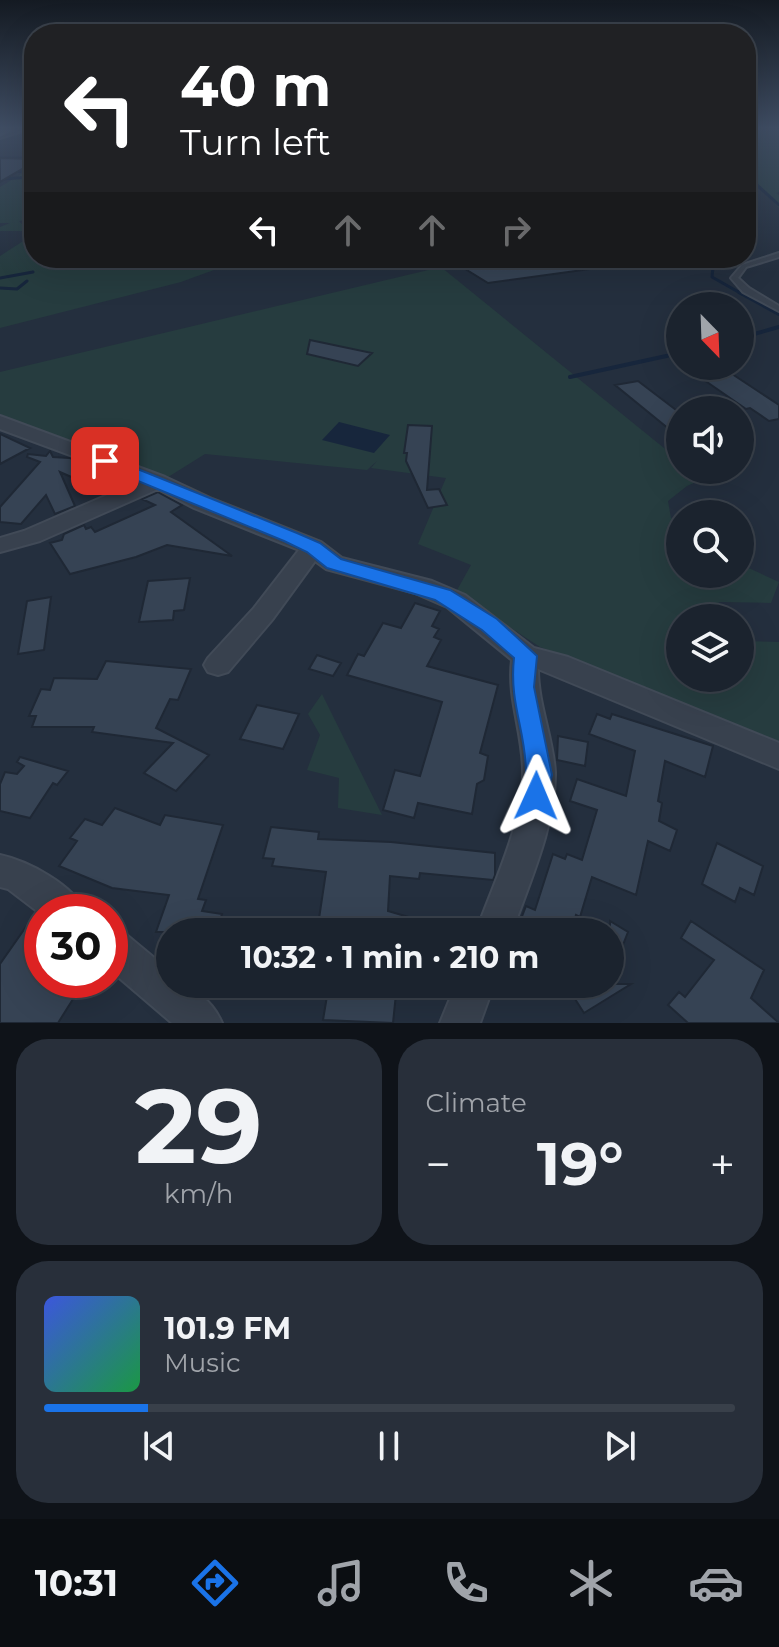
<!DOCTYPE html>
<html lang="en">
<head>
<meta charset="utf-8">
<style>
  :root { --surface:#1b232e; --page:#282f3a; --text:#f1f3f6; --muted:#a0a4aa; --line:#39404a; --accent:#1a73e8 }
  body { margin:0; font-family:Montserrat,sans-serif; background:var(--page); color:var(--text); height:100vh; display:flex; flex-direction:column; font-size:30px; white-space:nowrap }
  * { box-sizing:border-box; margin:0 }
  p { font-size:26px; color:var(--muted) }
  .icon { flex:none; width:44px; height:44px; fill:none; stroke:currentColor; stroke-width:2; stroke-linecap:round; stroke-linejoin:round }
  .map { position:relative; height:1023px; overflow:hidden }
  .side { display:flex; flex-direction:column; gap:16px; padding:16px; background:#0f1319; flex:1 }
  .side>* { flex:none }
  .banner { position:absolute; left:24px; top:24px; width:732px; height:244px; border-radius:32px; box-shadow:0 8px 32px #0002,0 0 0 2px var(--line); background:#202124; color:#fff; overflow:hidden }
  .needle { width:52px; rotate:157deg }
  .buttons { position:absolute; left:666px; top:292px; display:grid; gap:16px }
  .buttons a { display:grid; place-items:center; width:88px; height:88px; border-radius:50%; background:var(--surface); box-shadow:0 8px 32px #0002,0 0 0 2px var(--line); font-size:40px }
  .speed { position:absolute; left:24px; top:894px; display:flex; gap:16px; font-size:40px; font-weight:700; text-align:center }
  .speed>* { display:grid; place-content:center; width:104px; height:104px; border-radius:50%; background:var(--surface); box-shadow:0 8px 32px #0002,0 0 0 2px var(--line); line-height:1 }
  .speed .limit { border:12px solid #d22; background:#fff; color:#111 }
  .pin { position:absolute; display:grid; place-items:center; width:68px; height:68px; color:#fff; margin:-34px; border-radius:16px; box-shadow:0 4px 12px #0006 }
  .me { position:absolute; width:88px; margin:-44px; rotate:1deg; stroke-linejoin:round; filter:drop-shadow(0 0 6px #0008) }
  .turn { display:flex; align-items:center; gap:28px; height:168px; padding:0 24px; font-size:36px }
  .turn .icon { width:104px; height:104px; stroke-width:2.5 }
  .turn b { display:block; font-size:56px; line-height:68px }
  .lanes { display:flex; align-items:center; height:76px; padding:0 24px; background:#0003; justify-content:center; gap:40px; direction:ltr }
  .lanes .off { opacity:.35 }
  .big { font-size:60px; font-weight:700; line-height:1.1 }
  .side .widget { flex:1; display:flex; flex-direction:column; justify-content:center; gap:12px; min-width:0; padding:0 28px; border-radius:32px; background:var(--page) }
  .side .dial { align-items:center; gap:0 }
  .dial b { font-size:104px; line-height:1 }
  .song { display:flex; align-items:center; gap:24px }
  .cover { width:96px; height:96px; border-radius:12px; background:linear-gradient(135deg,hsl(230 70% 55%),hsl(140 70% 35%)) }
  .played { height:8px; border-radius:4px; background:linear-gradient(90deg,var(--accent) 15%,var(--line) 15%) }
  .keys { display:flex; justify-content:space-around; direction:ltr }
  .heat { display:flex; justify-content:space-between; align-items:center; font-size:44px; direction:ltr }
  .side .tiles { flex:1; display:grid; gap:16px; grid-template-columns:1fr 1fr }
  .widget:last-child { grid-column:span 2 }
  .trip { position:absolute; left:156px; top:918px; width:468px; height:80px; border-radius:40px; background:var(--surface); box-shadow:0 8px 32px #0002,0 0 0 2px var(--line); font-weight:700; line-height:80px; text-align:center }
  .tab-bar { display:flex; height:128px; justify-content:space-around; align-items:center; background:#0b0e12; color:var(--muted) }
  .tab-bar .icon { width:56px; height:56px }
  .tab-bar .selected { color:var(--accent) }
  .tab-bar b { font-size:36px; color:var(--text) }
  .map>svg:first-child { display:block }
</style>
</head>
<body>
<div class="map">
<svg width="779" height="1023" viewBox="0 0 779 1023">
  <rect width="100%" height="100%" fill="#242f3e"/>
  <!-- green -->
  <path fill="#263c3f" d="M 746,129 L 779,129 L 779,192 L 776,193 L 779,195 L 779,208 L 746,172 Z
    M 34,158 L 34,219 L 19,221 L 24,226 L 34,224 L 34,231 L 0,231 L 0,227 L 10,223 L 0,223 L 0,187 L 28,170 Z
    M 34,234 L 34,258 L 247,258 L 181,282 L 0,328 L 0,256 Z
    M 441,267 L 680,461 L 680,470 L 692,470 L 703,479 L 687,486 L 668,501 L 671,518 L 680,521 L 680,574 L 740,574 L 740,564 L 779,582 L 771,603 L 719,602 L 715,618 L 680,618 L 680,678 L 740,678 L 740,641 L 779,642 L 779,742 L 540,647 L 456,592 L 471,565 L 418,544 L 446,478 L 371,468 L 377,461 L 367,470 L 205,454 L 157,484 L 0,414 L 0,372 Z
    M 322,694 L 382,815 L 338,808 L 339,778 L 307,770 L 320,735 L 308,714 Z"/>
  <!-- water -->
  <path fill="#17263c" d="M 339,422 L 390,435 L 374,453 L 322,440 Z"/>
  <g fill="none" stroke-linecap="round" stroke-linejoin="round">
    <!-- stream-far1 -->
    <path stroke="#17263c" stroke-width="3" d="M 2,136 L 16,129
      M 0,158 L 34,158
      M 0,172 L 34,171
      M 746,175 L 779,205
      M 0,179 L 34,177
      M 137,258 L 159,266
      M 740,262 L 713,267 L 712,277 L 742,294
      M 0,278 L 33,272
      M 0,288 L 17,289 L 27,281"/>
    <!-- stream -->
    <path stroke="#17263c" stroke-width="4" d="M 739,292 L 779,314
      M 740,338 L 779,327
      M 570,377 L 680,353"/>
  </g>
  <!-- building -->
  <path fill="#364354" stroke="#1f2835" stroke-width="2" d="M 0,158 L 34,159 L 34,162 L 0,182 Z
    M 509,258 L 604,258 L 605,267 L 488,283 L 462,267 Z
    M 310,340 L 372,353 L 358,366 L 307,354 Z
    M 690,366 L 720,366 L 779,405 L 779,419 L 769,421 L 750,408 L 746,409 L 691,371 L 696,370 Z
    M 638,381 L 680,413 L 680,438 L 615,385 Z
    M 408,425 L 432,426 L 427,490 L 439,489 L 447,505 L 428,508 L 406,461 L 407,453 L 404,453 Z
    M 0,434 L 30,448 L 0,464 Z
    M 50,451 L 53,457 L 70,458 L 123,478 L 103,491 L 60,472 L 75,506 L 55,514 L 46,495 L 21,524 L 0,522 L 0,507 L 40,462 L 27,457 L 28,454 L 46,456 Z
    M 158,492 L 182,505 L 171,512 L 232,556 L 167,545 L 136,557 L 70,574 L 50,543 L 62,540 L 64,534 L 84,525 L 86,529 L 91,527 L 95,532 L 155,505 L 142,499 Z
    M 190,578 L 184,610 L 174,611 L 173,620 L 139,622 L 148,581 Z
    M 51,597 L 44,650 L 18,654 L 27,601 Z
    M 415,603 L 440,611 L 432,626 L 439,629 L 434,637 L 441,640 L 427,666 L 498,685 L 480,753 L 488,756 L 484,780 L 477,784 L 472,814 L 418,803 L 414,818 L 383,810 L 395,770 L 420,776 L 442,702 L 347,675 L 358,654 L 364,656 L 383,623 L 401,628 Z
    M 317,655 L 341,663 L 333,676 L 309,669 Z
    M 106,661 L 191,669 L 178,700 L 170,699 L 156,728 L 209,755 L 176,791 L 144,773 L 173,743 L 92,732 L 94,727 L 32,727 L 36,716 L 29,716 L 41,689 L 50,690 L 54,678 L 97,679 Z
    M 257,705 L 299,714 L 283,749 L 240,739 Z
    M 597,714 L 610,719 L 612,714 L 713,746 L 705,777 L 665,761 L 658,801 L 662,803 L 659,821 L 677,830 L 670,851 L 648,841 L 636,895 L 592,877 L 580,917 L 576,915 L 571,932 L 516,932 L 526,906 L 535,910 L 553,854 L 565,859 L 567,854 L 582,860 L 597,810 L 570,801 L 577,779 L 626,796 L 635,751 L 589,734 Z
    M 558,736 L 588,742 L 585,766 L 557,760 Z
    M 20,757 L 68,771 L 57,785 L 53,783 L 30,818 L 0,811 L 0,784 L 5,772 L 17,774 L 24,766 L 17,762 Z
    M 115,808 L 160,825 L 165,815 L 223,825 L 198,899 L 206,900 L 202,911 L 222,914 L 216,932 L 156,932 L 169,895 L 112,888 L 59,866 L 77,841 L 70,838 L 85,819 L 102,825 Z
    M 271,827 L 319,832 L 318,839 L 391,842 L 495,853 L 495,875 L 493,880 L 420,873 L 419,879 L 390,876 L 388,911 L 446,928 L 445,932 L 317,932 L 326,872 L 272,866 L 274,859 L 263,858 Z
    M 717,843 L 763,866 L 754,895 L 740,888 L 735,902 L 702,884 Z
    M 610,921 L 628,932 L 610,978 Z
    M 691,921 L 764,970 L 751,998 L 779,1023 L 688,1023 L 668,1005 L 679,992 L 685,997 L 714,960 L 681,938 Z
    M 28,924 L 42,930 L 42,980 L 85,980 L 58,1023 L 0,1023 L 0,964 Z
    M 329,984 L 397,984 L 393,1023 L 323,1020 Z
    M 582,984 L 631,984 L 584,1013 L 575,999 Z"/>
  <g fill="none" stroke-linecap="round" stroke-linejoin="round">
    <defs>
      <path id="service" d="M 22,129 L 28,129 L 0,138 L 0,136 Z
        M 779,253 L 779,257 L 746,267 L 738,278 L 749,288 L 779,306 L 779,311 L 743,292 L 731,278 L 742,265 Z"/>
      <path id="minor" d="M 0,416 L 165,477 L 210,498 L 321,542 L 342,558 L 432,581 L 465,595 L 534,648 L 568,657 L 779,743 L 779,769 L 538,669 C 538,705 553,737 555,772 C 556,825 529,883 512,932 L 476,932 C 493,885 524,821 523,771 C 523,733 507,698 512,660 L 447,607 L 415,593 L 326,569 L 315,561 L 272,620 L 228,672 L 218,675 L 208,672 L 204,665 L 208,658 L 254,608 L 299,550 L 194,508 L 158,489 L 40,541 L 0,552 L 0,538 L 24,531 L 140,481 L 0,429 Z
        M 0,855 C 28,861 74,885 85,912 L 42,912 L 42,915 L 8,889 L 0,887 Z
        M 110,926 L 123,932 L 170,971 L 170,984 C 193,984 213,1002 222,1023 L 172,1023 L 110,970 Z
        M 456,984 L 494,984 L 480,1023 L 440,1023 Z"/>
      <path id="primary" d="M 0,129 L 14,129 L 0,137 Z"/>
    </defs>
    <!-- service casing -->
    <use href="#service" stroke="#414a57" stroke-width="4"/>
    <!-- minor casing -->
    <use href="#minor" stroke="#414a57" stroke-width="4"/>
    <!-- primary casing -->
    <use href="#primary" stroke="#414a57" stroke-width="4"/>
    <!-- service -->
    <use href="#service" fill="#38414e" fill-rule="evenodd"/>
    <!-- minor -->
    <use href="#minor" fill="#38414e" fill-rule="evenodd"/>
    <!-- primary -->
    <use href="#primary" fill="#56606e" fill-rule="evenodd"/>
  </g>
  <!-- sky -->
  <linearGradient id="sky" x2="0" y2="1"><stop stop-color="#141a22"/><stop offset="0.47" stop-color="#3f4d63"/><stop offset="1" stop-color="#3f4d63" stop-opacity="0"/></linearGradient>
  <rect width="779" height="272" fill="url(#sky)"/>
  <!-- route -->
  <path fill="#1a73e8" stroke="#114b97" stroke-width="2" d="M 105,456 L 297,533 L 320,543 L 341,559 L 450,590 L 497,619 L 537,656 L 534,687 L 552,775 L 545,804 L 536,808 L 527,804 C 521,793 526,785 526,773 C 526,731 509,704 514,658 L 482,630 L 435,600 L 327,568 L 307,552 L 284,541 L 99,465 L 97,461 L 99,457 Z"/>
</svg>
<div class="buttons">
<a><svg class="needle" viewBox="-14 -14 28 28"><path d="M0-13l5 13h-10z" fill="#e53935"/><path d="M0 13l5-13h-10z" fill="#a0a4aa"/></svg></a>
<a><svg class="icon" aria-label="sound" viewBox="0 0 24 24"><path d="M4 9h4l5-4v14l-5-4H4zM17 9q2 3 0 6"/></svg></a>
<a><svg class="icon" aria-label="search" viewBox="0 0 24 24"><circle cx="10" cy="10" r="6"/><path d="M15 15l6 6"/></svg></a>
<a><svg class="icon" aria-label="layers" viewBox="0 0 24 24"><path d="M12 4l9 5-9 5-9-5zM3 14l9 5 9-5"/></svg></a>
</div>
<div class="speed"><div class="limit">30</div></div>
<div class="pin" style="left:105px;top:461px;background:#d93025"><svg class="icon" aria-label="arrive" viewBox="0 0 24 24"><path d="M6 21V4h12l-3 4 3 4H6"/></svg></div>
<svg class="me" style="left:536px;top:796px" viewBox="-20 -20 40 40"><path d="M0-17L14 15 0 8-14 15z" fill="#1a73e8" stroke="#fff" stroke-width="4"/></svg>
<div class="trip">10:32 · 1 min · 210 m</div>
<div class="banner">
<div class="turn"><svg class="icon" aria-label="left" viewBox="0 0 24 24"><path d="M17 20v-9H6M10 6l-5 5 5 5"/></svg><div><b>40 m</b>Turn left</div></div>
<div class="lanes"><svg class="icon" aria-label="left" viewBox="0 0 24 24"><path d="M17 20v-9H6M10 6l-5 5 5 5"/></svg><svg class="icon off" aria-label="ahead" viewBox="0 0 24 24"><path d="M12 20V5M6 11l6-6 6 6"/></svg><svg class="icon off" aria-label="ahead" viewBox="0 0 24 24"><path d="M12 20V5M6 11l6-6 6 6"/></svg><svg class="icon off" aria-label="right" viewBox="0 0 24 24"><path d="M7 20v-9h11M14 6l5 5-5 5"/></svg></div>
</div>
</div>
<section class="side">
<div class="tiles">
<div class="widget dial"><b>29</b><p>km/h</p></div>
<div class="widget"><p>Climate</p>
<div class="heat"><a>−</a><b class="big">19°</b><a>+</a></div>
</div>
<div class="widget">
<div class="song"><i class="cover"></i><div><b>101.9 FM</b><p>Music</p></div></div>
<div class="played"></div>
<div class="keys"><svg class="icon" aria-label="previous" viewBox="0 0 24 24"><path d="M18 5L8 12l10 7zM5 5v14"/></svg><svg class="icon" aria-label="pause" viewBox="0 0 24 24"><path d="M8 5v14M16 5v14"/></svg><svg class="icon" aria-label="next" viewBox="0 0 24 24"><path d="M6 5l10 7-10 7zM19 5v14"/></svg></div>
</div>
</div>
</section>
<nav class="tab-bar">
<b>10:31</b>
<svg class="icon selected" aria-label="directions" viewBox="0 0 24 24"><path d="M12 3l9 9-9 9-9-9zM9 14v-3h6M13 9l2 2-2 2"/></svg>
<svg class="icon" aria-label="music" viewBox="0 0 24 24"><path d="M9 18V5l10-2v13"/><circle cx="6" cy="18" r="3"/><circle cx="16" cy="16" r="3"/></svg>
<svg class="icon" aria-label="phone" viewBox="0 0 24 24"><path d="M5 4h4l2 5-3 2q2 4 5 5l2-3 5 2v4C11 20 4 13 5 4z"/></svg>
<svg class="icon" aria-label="climate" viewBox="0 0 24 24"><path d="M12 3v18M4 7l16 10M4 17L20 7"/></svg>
<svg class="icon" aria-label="car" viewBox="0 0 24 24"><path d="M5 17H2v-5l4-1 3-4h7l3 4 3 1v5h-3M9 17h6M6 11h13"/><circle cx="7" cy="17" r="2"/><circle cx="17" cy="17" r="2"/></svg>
</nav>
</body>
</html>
